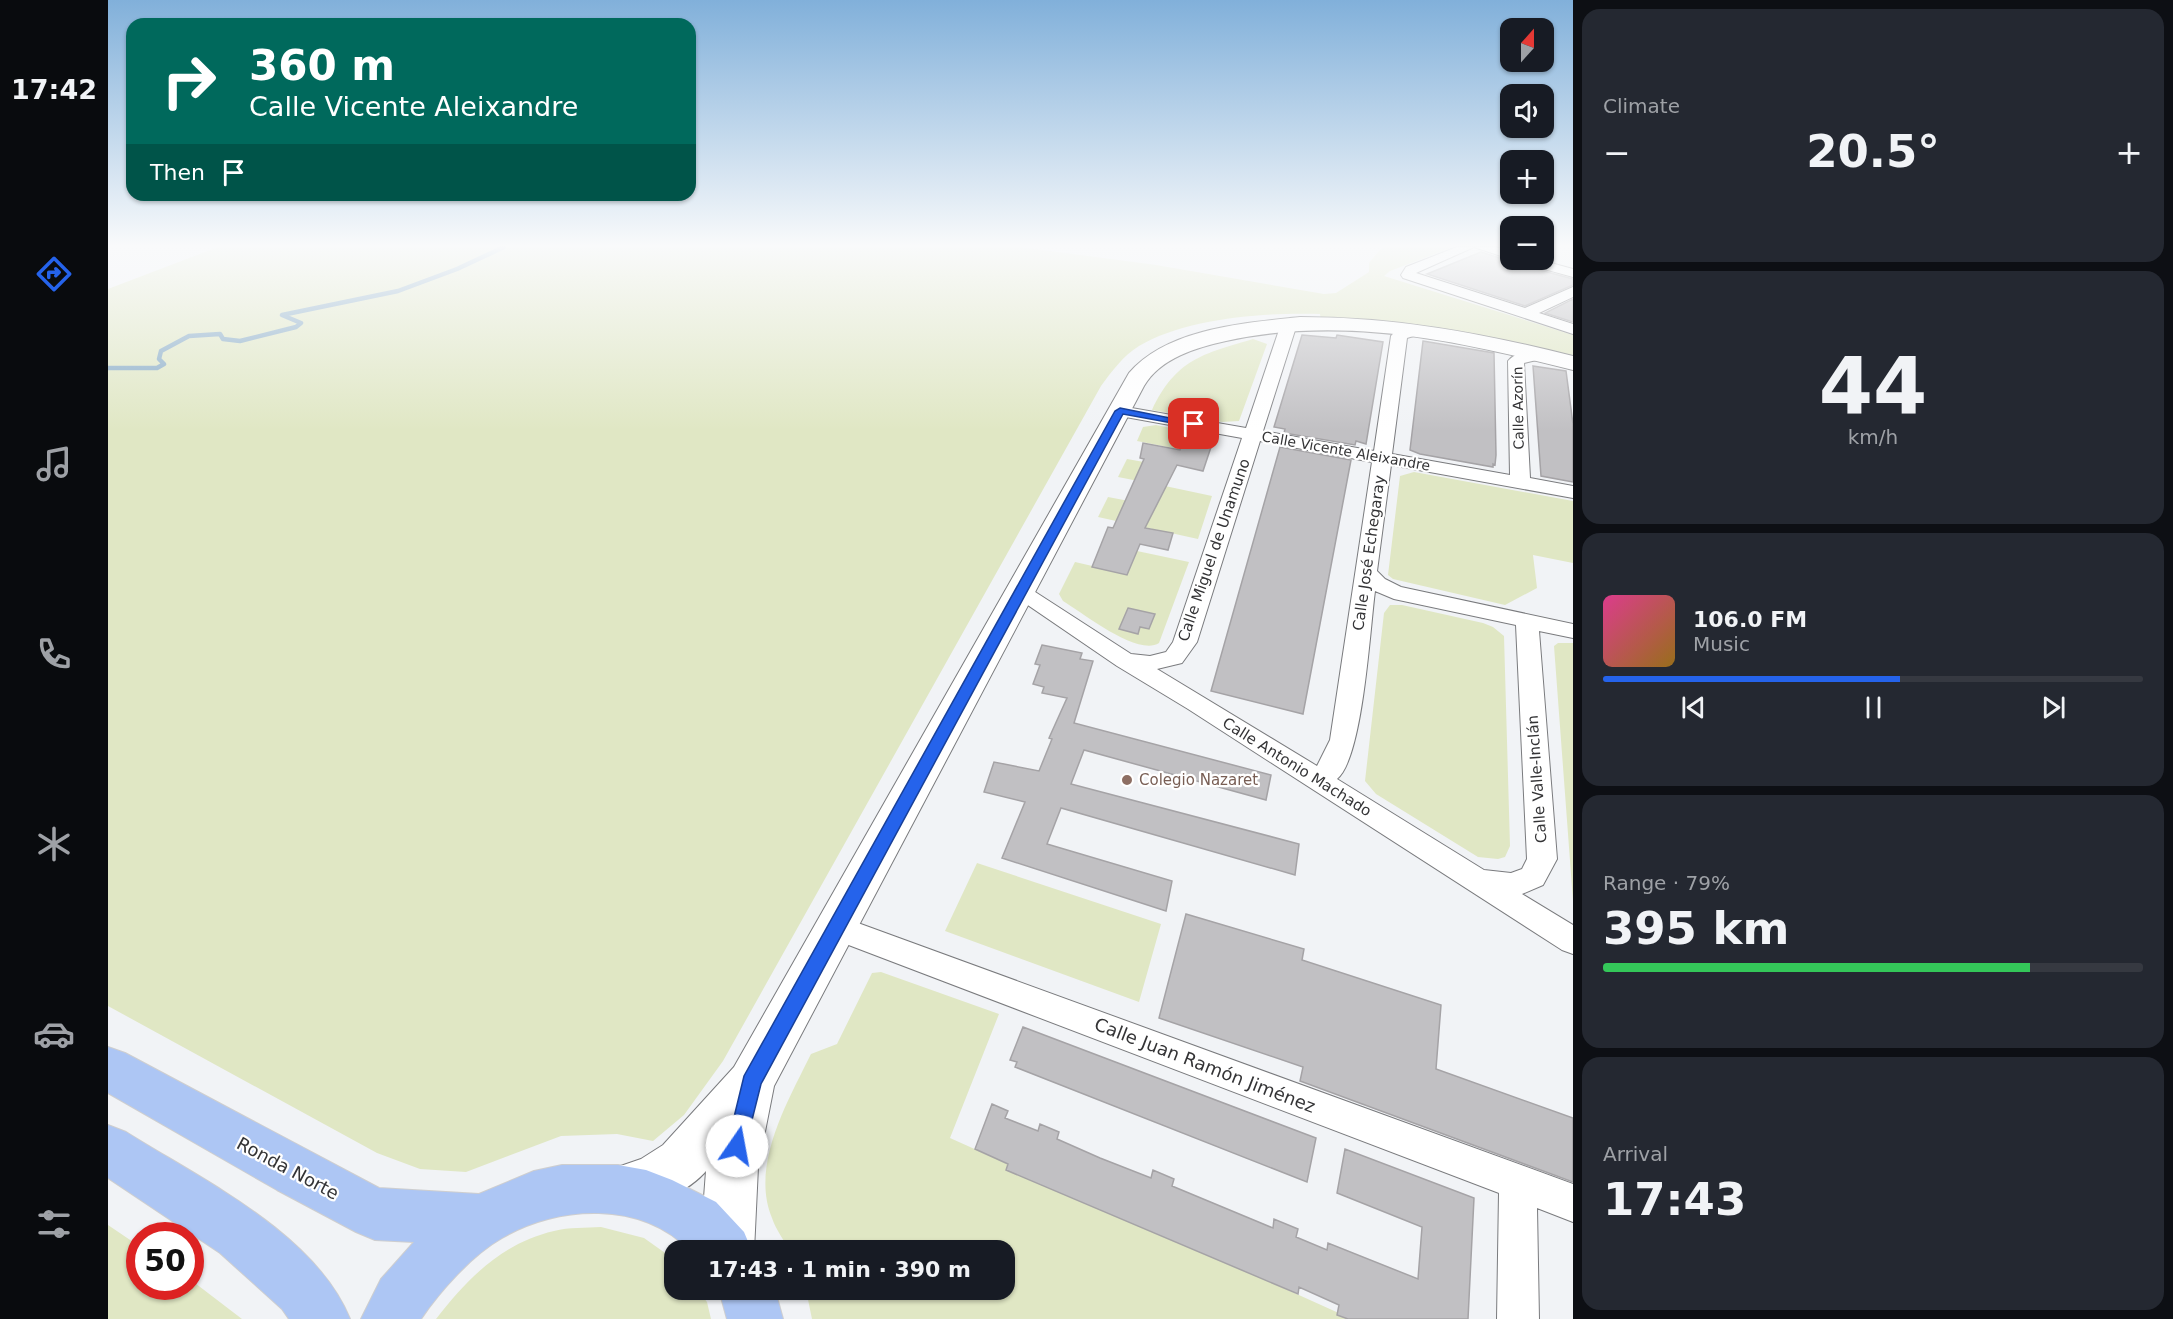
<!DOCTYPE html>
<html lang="en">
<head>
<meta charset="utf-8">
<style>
  :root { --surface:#171b24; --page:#242831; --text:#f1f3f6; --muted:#9ea1a6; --line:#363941; --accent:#2563eb }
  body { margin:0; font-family:"DejaVu Sans",sans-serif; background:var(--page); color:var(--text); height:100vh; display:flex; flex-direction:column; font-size:22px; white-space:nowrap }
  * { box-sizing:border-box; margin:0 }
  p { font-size:20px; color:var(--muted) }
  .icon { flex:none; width:33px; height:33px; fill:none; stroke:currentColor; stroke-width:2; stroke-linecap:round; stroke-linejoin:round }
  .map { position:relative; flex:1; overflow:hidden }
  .details { display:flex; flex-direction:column; gap:9px; padding:9px; background:#0d0f14; width:600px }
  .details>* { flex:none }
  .hud { position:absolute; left:18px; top:18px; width:570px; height:183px; border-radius:18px; box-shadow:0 2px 4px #0004; background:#00695c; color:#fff; overflow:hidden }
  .needle { width:39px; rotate:21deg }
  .fabs { position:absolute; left:1392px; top:18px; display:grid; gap:12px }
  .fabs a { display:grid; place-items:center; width:54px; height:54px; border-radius:12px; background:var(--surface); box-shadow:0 2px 4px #0004; font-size:30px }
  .speed { position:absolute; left:18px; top:1222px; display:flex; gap:12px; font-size:30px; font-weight:700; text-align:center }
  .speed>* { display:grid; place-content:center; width:78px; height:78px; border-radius:50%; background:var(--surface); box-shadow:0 2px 4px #0004; line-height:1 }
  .speed .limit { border:9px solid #d22; background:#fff; color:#111 }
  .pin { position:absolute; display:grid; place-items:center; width:51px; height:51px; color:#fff; margin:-26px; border-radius:12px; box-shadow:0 3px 9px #0006 }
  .me { position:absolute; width:66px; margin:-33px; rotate:12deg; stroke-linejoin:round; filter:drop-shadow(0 0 4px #0008) }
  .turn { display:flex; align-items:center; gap:21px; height:126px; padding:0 24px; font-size:27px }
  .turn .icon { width:78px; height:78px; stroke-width:2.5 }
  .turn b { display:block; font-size:42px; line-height:51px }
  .then { display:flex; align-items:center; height:57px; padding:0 24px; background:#0003; gap:12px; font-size:22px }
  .big { font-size:45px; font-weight:600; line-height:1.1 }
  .details .tile { flex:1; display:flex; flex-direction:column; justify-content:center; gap:9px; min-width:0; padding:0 21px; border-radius:18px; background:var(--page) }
  .details .dial { align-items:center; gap:0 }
  .dial b { font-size:78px; line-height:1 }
  .song { display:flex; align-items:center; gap:18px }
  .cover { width:72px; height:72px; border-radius:9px; background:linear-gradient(135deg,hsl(330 70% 55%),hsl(40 70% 35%)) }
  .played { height:6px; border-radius:3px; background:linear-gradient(90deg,var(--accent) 55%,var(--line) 55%) }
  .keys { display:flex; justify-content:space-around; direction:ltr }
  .heat { display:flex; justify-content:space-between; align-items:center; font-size:33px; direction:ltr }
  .charge { height:9px; border-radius:4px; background:linear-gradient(90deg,#34c759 79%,var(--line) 0) }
  .trip { position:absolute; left:556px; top:1240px; width:351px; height:60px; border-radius:18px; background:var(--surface); box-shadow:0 2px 4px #0004; font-weight:600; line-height:60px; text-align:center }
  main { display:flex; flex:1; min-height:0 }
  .tabs { display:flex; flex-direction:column; width:108px; justify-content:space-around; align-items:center; background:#090b0e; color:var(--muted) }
  .tabs .icon { width:42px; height:42px }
  .tabs .current { color:var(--accent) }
  .tabs b { font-size:27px; color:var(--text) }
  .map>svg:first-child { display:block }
</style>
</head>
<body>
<main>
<nav class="tabs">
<b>17:42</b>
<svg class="icon current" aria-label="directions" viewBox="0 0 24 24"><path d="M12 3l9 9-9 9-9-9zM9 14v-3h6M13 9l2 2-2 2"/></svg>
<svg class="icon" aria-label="music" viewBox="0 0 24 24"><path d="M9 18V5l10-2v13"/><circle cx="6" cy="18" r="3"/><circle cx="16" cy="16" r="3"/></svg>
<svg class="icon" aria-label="phone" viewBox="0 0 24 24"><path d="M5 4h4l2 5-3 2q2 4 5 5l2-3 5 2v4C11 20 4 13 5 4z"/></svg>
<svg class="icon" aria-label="climate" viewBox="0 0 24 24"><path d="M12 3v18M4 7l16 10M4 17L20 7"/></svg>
<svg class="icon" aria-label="car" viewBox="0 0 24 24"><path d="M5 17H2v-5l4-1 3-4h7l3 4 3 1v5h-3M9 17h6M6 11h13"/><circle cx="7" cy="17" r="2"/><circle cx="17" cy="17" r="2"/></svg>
<svg class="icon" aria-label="filters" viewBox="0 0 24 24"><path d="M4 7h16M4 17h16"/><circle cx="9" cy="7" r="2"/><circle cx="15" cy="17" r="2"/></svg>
</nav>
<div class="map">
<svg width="1465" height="1319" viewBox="0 0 1465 1319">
  <rect width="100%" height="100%" fill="#f1f3f6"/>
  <!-- green -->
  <path fill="#e0e7c4" d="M 110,247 L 912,247 L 1048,265 L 1216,294 L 1228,293 L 1261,272 L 1261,263 L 1274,247 L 1345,247 L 1282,271 L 1276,276 L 1465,335 L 1465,358 L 1213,321 L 1212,314 C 1159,312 1077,318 1031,346 C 1015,356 1004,371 993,386 L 615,1061 L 576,1115 L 545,1141 L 509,1134 L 453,1136 L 358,1172 L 312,1169 L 269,1153 L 0,1006 L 0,289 Z
    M 1145,339 L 1159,344 L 1131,421 L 1114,422 L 1044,410 C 1068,359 1095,354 1145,339 Z
    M 1048,425 L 1078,431 L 1070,449 L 1029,441 L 1035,427 Z
    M 1019,459 L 1064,467 L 1057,486 L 1104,496 L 1090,539 L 990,517 L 1000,497 L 1047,506 L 1056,486 L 1010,477 Z
    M 1306,472 L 1465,501 L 1465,563 L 1425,555 L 1429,588 L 1397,605 L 1285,579 L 1280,575 L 1292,476 Z
    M 1029,551 L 1081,562 L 1051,643 C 1030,657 975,613 955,601 L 951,594 L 967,562 L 1019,574 Z
    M 1282,605 L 1294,605 L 1375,623 L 1385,627 L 1396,636 L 1402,846 L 1397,857 L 1390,859 L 1370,857 L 1268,794 L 1257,781 L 1276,613 Z
    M 1450,643 L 1465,643 L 1465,901 L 1446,646 Z
    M 869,863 L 1053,924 L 1031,1002 L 837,931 Z
    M 773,972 L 891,1014 L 842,1138 L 1244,1319 L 704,1319 L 698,1290 L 897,1290 L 897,1251 L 682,1251 C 676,1240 668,1230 664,1218 C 642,1165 680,1101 703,1054 L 729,1044 L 764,973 Z
    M 0,1225 L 31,1246 L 32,1287 L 82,1287 L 83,1280 L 134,1319 L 0,1319 Z
    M 493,1227 L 536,1238 L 567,1260 L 567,1290 L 590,1290 L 599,1302 L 603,1319 L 328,1319 C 359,1279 394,1243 446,1231 C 461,1227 478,1228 493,1227 Z"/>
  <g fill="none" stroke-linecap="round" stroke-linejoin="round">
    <!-- stream -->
    <path stroke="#86aac5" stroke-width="4.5" d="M 0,368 L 49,368 L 56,364 L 51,359 L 53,351 L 81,336 L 112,334 L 115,339 L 132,341 L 188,327 L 193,323 L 174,315 L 290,291 L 349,269 L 396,247"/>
  </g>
  <!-- building -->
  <path fill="#c1c0c3" stroke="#a5a3a6" stroke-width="1.5" d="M 1373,252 L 1401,261 L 1410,260 L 1413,265 L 1465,279 L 1465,285 L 1417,306 L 1319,274 Z
    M 1465,299 L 1465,322 L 1437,313 Z
    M 1194,335 L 1228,338 L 1229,335 L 1275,342 L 1258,444 L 1248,441 L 1247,445 L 1176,433 L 1177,429 L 1166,427 Z
    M 1315,341 L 1386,353 L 1388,455 L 1387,465 L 1385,464 L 1385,467 L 1312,454 L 1302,450 Z
    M 1425,366 L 1458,371 L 1465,424 L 1465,482 L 1433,476 Z
    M 1093,439 L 1105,441 L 1095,471 L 1069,465 L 1037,528 L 1065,533 L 1060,550 L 1032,544 L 1019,575 L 984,567 L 1000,527 L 1005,528 L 1036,459 L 1032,458 L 1035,443 L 1072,450 L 1076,440 Z
    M 1172,447 L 1243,460 L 1195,714 L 1103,691 Z
    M 1020,608 L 1047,614 L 1041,629 L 1032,627 L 1030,634 L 1011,629 Z
    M 934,645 L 974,653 L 972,659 L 985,661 L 966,723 L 1163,775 L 1158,800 L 976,750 L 963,784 L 1191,844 L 1187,875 L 953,808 L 939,844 L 1064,881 L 1058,911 L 894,858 L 917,802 L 876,792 L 886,762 L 931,771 L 944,739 L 941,738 L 959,698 L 934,693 L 936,687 L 925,684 L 932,665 L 927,664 Z
    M 1078,914 L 1196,949 L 1194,960 L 1333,1005 L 1328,1069 L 1465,1118 L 1465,1182 L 1192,1081 L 1195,1067 L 1051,1018 Z
    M 915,1027 L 1208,1138 L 1199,1182 L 907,1067 L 909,1062 L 902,1060 Z
    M 884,1104 L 900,1111 L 897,1118 L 930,1131 L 932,1124 L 951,1132 L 949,1139 L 992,1158 L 1043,1178 L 1045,1170 L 1066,1179 L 1064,1186 L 1165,1228 L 1166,1219 L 1190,1229 L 1188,1237 L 1219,1250 L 1220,1243 L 1310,1279 L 1314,1227 L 1229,1193 L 1237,1149 L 1366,1198 L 1360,1319 L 1240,1319 L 1229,1315 L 1231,1305 L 1191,1287 L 1190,1294 L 898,1170 L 900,1164 L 867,1149 Z"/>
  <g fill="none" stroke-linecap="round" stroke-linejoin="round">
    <defs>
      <path id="street" d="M 1349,247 L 1387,247 L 1402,251 L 1402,259 L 1366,247 L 1308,273 L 1417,308 L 1465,287 L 1465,297 L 1431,313 L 1465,324 L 1465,334 L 1295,278 L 1293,275 L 1298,267 Z
        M 1412,260 L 1432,260 L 1465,269 L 1465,277 L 1414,263 Z
        M 1181,319 L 1189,324 L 1155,431 L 1266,451 L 1283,336 C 1291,327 1308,321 1318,330 L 1315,333 L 1299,338 L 1284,454 L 1402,475 L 1400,361 C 1408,351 1433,344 1443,354 L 1441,357 L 1416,363 L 1422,478 L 1465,486 L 1465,498 L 1283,465 L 1269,571 L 1277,579 L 1293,587 L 1465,624 L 1465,638 L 1431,631 L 1449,859 L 1435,885 L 1414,894 L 1465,925 L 1465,954 L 1454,950 L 1080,709 L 1009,666 L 902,593 L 905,588 L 921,588 L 1023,654 L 1042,656 L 1058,652 L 1065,642 L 1134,438 L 1012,416 L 1003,411 L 1012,406 L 1138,428 L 1173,324 ZM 1152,441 L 1264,462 L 1222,740 L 1209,766 L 1049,669 L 1074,663 L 1089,642 ZM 1267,591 L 1286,599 L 1408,625 L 1419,859 L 1414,869 L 1403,873 L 1376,870 L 1229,779 C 1255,758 1262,628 1267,591 Z
        M 728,915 L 1465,1184 L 1465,1222 L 1429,1208 L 1431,1319 L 1389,1319 L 1391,1193 L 717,936 L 713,927 L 717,918 Z"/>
      <path id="secondary" d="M 1192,317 C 1286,317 1374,333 1465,356 L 1465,370 C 1350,341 1236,315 1118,341 C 1090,347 1052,358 1036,386 L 666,1086 L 650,1167 L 646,1251 L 592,1251 L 598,1171 C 585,1187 537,1216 515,1214 C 510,1213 503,1209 498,1207 L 490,1189 L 498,1171 L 533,1159 L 555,1145 L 626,1067 L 1021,373 C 1060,328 1137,323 1192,317 Z"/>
      <path id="highway" d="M 0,1047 L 17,1053 L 271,1188 L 371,1194 L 426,1171 L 454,1165 L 510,1165 L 538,1170 L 564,1180 L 608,1202 L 636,1232 L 644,1251 L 582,1251 C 535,1200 449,1205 394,1238 C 364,1255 332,1291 313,1319 L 253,1319 L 273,1279 L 306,1242 L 267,1240 L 248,1232 L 169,1190 L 0,1093 Z
        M 0,1125 L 18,1132 C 94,1180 207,1233 242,1319 L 181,1319 L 174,1309 L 112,1253 L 0,1178 Z
        M 611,1290 L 667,1290 L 675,1319 L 619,1319 Z"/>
    </defs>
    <!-- street casing -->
    <use href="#street" stroke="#7a7b7e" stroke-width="2"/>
    <!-- secondary casing -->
    <use href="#secondary" stroke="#7a7b7e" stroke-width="2"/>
    <!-- highway casing -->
    <use href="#highway" stroke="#cececf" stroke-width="2"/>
    <!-- street -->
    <use href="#street" fill="#fff" fill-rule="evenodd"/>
    <!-- secondary -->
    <use href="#secondary" fill="#fff" fill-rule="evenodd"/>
    <!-- highway -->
    <use href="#highway" fill="#adc6f4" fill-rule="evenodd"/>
  </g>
  <!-- sky -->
  <linearGradient id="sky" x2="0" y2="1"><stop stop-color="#81b0da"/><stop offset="0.57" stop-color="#f9fafb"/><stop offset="1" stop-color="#f9fafb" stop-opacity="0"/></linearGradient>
  <rect width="1465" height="431" fill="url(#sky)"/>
  <!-- route -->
  <path fill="#2563eb" stroke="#184099" stroke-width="1.5" d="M 1012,408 L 1092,424 L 1086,427 L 1015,414 L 653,1084 L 636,1152 L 629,1155 L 622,1152 L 619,1146 L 636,1076 L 1007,411 Z"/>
  <!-- markers -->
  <circle fill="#8d6e63" stroke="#fff" stroke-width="2" cx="1019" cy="780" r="6"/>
  <g text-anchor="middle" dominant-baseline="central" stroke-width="4.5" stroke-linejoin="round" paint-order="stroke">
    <!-- far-street labels -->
    <g font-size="14" fill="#343436" stroke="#fff">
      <text transform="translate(1410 408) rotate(-91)">Calle Azorín</text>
      <text transform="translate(1238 451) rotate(10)">Calle Vicente Aleixandre</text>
    </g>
    <!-- street labels -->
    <g font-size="15" fill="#343436" stroke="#fff">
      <text transform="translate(1106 550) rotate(-71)">Calle Miguel de Unamuno</text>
      <text transform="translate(1261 553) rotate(-82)">Calle José Echegaray</text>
      <text transform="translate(1189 767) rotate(32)">Calle Antonio Machado</text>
      <text transform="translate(1429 779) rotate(-94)">Calle Valle-Inclán</text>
    </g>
    <!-- education labels -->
    <g font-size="15" fill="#785e54" stroke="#fff" text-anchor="start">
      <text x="1031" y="780">Colegio Nazaret</text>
    </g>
    <!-- near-street labels -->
    <g font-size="18" fill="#343436" stroke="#fff">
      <text transform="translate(1097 1065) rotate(21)">Calle Juan Ramón Jiménez</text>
      <text transform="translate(180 1168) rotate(28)">Ronda Norte</text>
    </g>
  </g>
</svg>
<div class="fabs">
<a><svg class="needle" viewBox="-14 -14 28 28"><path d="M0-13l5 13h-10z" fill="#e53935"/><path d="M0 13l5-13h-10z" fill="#9ea1a6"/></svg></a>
<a><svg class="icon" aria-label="sound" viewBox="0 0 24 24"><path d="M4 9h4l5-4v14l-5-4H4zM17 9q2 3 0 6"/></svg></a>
<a>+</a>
<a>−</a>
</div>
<div class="speed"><div class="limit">50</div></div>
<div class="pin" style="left:1086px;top:424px;background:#d93025"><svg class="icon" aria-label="arrive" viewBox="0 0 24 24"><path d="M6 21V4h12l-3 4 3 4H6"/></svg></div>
<svg class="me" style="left:629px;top:1146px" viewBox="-20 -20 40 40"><circle r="19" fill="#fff"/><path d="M0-13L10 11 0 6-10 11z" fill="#2563eb"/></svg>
<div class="trip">17:43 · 1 min · 390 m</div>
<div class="hud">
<div class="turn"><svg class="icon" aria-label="right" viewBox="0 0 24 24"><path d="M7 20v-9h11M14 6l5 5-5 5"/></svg><div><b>360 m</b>Calle Vicente Aleixandre</div></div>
<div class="then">Then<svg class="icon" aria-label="arrive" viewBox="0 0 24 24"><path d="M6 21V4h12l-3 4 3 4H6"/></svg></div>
</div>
</div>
<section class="details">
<div class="tile"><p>Climate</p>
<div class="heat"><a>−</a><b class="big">20.5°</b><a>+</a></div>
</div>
<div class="tile dial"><b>44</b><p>km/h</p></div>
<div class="tile">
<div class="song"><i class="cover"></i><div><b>106.0 FM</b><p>Music</p></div></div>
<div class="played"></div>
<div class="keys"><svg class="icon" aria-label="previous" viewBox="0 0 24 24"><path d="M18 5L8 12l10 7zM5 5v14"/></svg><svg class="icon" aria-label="pause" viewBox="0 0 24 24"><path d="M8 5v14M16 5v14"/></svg><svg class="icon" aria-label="next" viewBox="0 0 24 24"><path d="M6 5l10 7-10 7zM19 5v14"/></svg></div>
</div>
<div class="tile"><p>Range · 79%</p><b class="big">395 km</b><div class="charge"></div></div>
<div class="tile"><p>Arrival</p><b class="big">17:43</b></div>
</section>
</main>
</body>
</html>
